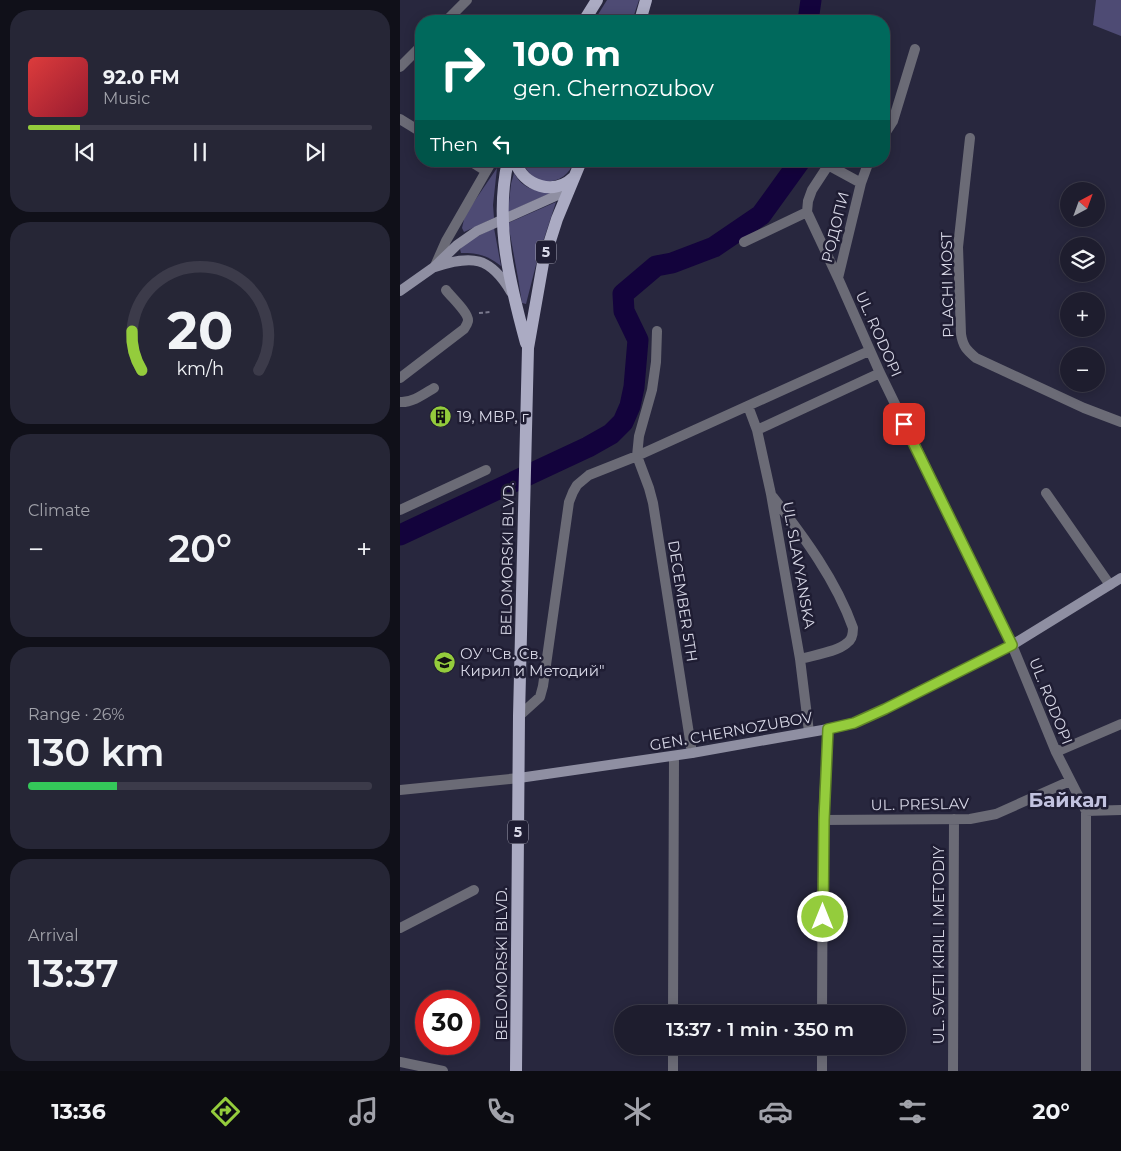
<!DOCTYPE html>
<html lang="en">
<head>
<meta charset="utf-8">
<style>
  :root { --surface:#1e1d2e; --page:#262636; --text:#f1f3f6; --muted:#a1a2aa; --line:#3c3b4a; --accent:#94cc3c }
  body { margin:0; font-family:Montserrat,sans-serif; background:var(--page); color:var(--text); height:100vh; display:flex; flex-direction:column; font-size:19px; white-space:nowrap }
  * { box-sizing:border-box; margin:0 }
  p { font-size:16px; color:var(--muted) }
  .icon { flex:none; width:28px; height:28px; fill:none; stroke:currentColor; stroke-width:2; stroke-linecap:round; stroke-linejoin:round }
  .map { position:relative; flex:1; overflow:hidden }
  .side { display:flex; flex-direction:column; gap:10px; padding:10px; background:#101019; width:400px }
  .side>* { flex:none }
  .top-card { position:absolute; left:15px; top:15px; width:475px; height:152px; border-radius:20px; box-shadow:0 2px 12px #0003,0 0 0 1px var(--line); background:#00695c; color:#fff; overflow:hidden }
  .needle { width:32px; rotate:41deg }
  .buttons { position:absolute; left:660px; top:182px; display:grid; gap:10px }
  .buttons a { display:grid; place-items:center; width:45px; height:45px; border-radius:50%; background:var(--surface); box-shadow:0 2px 12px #0003,0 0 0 1px var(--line); font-size:25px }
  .speed { position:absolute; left:15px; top:990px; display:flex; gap:10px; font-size:25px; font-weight:700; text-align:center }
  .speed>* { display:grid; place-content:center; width:65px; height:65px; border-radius:50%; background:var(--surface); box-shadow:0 2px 12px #0003,0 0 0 1px var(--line); line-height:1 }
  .speed .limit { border:8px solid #d22; background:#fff; color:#111 }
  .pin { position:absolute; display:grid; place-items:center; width:42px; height:42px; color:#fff; margin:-21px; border-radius:10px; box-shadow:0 2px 8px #0006 }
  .me { position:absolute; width:55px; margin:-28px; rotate:0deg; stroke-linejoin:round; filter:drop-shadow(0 0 4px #0008) }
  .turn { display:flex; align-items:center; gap:18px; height:105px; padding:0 15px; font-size:22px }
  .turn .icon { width:65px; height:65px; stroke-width:2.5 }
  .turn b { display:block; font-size:35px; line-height:42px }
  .then { display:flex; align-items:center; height:48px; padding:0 15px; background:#0003; gap:10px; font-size:19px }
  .big { font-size:38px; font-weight:600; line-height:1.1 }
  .side .tile { flex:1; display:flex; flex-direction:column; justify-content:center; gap:8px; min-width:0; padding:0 18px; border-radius:20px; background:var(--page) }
  .side .dial { align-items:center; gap:0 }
  .dial svg { height:130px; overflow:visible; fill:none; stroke:var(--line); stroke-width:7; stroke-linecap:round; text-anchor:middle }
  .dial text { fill:var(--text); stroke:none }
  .song { display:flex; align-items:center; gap:15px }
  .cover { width:60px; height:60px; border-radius:8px; background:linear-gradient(135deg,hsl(0 70% 55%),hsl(350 70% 35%)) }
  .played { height:5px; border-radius:2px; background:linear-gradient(90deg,var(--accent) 15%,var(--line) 15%) }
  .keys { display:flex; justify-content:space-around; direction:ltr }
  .heat { display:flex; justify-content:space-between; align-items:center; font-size:28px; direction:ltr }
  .charge { height:8px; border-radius:4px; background:linear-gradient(90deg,#34c759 26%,var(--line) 0) }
  .trip { position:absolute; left:214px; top:1005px; width:292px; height:50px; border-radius:25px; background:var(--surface); box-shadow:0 2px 12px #0003,0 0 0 1px var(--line); font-weight:600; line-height:50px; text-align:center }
  .tabs { display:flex; height:80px; justify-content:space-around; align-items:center; background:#0c0c12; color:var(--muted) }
  .tabs .icon { width:35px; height:35px }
  .tabs .selected { color:var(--accent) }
  .tabs b { font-size:22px; color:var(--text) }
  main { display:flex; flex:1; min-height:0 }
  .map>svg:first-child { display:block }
</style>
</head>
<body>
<main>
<section class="side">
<div class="tile">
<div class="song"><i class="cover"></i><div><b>92.0 FM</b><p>Music</p></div></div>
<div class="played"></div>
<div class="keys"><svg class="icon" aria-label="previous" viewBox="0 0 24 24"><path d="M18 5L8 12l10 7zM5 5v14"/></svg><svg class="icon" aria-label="pause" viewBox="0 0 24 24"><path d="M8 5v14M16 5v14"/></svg><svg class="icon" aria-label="next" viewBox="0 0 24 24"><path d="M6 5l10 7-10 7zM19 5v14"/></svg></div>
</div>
<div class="tile dial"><svg viewBox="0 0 100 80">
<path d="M14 69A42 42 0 1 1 86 69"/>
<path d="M14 69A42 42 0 0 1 8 45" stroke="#94cc3c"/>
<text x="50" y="56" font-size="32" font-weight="700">20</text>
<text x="50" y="72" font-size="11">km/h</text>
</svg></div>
<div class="tile"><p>Climate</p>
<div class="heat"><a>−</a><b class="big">20°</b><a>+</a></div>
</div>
<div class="tile"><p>Range · 26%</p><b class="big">130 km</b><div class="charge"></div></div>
<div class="tile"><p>Arrival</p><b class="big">13:37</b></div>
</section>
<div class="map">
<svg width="721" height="1071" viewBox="0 0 721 1071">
  <rect width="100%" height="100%" fill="#28273e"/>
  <!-- green -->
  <path fill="#4e4b74" d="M 207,0 L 239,0 L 232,21 L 194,21 Z
    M 696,0 L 721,0 L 721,36 L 693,25 Z
    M 123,161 L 174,161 C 166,188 130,188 123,161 Z
    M 97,168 L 93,205 L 94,218 L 64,232 L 62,228 L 65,215 Z
    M 114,173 C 123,189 133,190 151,193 L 108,212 L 111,184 Z
    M 156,202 L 138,257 L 126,304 L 122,303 L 118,278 L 108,223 Z
    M 94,228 L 101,266 C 87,255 78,253 61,253 L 60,249 L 68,241 Z"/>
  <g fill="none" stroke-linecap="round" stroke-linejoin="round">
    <!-- river -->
    <path stroke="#13033c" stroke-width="21" d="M 408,21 L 411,0
      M 0,535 L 188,447 L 211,434 L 223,422 L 230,406 L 234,387 L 238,340 L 224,311 L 223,294 L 256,266 L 272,263 L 314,247 L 361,215 L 400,161"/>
    <!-- path -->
    <path stroke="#79788c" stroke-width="2" stroke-dasharray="4 2.5" stroke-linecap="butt" d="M 79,313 L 90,312"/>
    <!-- street -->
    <path stroke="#6b6b76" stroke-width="10" d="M 46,21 L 67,0
      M 0,67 L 21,46
      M 0,119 L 21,132
      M 484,135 L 493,121 L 515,49
      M 570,138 L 558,247 L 561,334 C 563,347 567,350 576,358 L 684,408 L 721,422
      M 70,161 L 86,171
      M 428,165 L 461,183
      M 407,212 L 408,201 L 412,190 L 431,161
      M 344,242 L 407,212 L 438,278 L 480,373 L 612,645 L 656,752 L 686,811 L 686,1071
      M 35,266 L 46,241 L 92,161
      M 438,278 L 461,183 L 469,161
      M 257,331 L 256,362 L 252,390 L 239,436 L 237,456 L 249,488 L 253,503 L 292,753
      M 0,378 L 64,329 C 66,326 67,325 68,321 C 69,313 51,297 46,290
      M 0,402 C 12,403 24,394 34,388
      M 348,406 L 357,430 L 371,494 L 400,659 L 409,732
      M 357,430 L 480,373
      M 646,493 L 710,585
      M 373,497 C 404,537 436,580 453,628 C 453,634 452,640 447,643 C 437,652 414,655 400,659
      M 0,510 L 86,470
      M 119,716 L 140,697 L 143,686 L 169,502 L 173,492 L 177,485 L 189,475 L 237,456 L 469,351
      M 656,752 L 721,724
      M 0,790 L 119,778
      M 686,811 L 721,810
      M 423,820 L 570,819 L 596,814 L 670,781
      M 0,928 L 74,890
      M 273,1014 L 274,756
      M 422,1014 L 423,820 L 428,729
      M 0,1062 L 43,1071
      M 273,1071 L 273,1046
      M 422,1071 L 422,1046
      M 553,1071 L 554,819"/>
    <!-- secondary -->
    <path stroke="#8f8fa2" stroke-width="10" d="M 35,267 C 72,255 90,256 111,292
      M 0,291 L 34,267 L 57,245 L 77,231 L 169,190
      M 119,778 L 292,753 L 428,729 L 454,723 L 485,709 L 612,645 L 721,578"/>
    <!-- primary -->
    <path stroke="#ababc3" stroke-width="12" d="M 184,21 L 197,0
      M 240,21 L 246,0
      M 108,161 C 94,222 110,284 126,343
      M 115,161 C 124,187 154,196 174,177
      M 116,1071 L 119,716 L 128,348 L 143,263 L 157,219 L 181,161"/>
  </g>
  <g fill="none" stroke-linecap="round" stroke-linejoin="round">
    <defs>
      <path id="route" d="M 423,917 L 424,820 L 428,729 L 454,723 L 485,709 L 612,645 L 504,424"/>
    </defs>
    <!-- route casing -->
    <use href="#route" stroke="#608527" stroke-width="12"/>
    <!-- route -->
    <use href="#route" stroke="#94cc3c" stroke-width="9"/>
  </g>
  <!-- icons -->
  <defs>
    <symbol id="building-disc" viewBox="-11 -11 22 22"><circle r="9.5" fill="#94cc3c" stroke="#1f1d33"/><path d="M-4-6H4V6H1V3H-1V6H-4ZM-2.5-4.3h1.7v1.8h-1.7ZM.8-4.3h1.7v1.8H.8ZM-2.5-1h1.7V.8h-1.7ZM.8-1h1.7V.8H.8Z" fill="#111"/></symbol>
    <symbol id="school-disc" viewBox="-11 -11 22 22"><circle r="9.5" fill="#94cc3c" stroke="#1f1d33"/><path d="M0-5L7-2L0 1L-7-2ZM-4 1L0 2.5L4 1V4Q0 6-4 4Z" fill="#111"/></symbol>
  </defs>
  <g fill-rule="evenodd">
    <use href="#building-disc" x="28" y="404" width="25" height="25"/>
    <use href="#school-disc" x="32" y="650" width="25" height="25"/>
  </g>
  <g text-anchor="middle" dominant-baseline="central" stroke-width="5" stroke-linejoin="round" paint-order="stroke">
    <!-- shield labels -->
    <g fill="#1f1d33" stroke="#a0a0b1" stroke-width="1">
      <rect x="136" y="240.5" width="20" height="23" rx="4"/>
      <rect x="108" y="820.5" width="20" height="23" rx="4"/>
    </g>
    <g font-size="14" font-weight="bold" fill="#d8d8e7">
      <text x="146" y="252">5</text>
      <text x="118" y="832">5</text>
    </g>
    <!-- street labels -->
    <g font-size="15" fill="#d8d8e7" stroke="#1f1d33">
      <text transform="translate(435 227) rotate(-76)">РОДОПИ</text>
      <text transform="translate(547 285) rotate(-91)">PLACHI MOST</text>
      <text transform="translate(479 334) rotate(66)">UL. RODOPI</text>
      <text transform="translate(107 559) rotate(-89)">BELOMORSKI BLVD.</text>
      <text transform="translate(399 565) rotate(80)">UL. SLAVYANSKA</text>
      <text transform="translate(283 601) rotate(81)">DECEMBER 5TH</text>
      <text transform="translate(651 701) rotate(68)">UL. RODOPI</text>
      <text transform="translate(331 731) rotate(-10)">GEN. CHERNOZUBOV</text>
      <text transform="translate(520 804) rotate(-1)">UL. PRESLAV</text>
      <text transform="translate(538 945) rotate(-90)">UL. SVETI KIRIL I METODIY</text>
      <text transform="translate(101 964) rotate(-90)">BELOMORSKI BLVD.</text>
    </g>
    <!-- poi labels -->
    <g font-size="15" fill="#d8d8e7" stroke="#1f1d33" text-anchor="start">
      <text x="57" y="416">19, МВР, г</text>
      <text x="60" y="653">ОУ "Св. Св.<tspan x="60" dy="17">Кирил и Методий"</tspan></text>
    </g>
    <!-- district labels -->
    <g font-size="20" font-weight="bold" fill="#c2c2df" stroke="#1f1d33">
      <text x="668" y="800">Байкал</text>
    </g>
  </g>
</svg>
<div class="buttons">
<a><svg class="needle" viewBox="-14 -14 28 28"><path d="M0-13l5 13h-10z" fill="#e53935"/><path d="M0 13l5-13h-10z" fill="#a1a2aa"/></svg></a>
<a><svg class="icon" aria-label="layers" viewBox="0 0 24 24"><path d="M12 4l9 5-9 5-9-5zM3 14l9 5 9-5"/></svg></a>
<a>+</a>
<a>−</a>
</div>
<div class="speed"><div class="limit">30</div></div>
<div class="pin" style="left:504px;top:424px;background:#d93025"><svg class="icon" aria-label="arrive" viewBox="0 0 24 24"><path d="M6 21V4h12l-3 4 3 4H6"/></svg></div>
<svg class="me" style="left:423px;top:917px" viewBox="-20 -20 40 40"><circle r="17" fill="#94cc3c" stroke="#fff" stroke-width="3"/><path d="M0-11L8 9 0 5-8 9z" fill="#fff"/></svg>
<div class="trip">13:37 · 1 min · 350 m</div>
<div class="top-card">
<div class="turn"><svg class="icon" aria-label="right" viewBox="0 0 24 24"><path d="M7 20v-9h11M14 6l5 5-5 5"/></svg><div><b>100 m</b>gen. Chernozubov</div></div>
<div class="then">Then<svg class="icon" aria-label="left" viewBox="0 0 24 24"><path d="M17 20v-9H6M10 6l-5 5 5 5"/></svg></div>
</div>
</div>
</main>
<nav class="tabs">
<b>13:36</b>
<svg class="icon selected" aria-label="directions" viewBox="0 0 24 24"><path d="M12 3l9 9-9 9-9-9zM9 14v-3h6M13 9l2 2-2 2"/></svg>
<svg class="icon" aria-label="music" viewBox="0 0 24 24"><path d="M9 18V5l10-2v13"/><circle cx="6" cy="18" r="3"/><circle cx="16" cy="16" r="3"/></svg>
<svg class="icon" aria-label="phone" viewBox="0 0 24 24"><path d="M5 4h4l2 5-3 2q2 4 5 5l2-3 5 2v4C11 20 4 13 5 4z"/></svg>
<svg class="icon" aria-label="climate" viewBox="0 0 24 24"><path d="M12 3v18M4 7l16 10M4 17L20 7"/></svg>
<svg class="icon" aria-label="car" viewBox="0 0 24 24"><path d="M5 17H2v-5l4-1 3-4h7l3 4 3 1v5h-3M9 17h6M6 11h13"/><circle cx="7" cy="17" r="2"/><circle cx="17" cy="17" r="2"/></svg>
<svg class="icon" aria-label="filters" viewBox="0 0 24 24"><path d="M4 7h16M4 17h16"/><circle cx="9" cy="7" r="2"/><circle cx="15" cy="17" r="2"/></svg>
<b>20°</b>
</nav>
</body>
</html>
